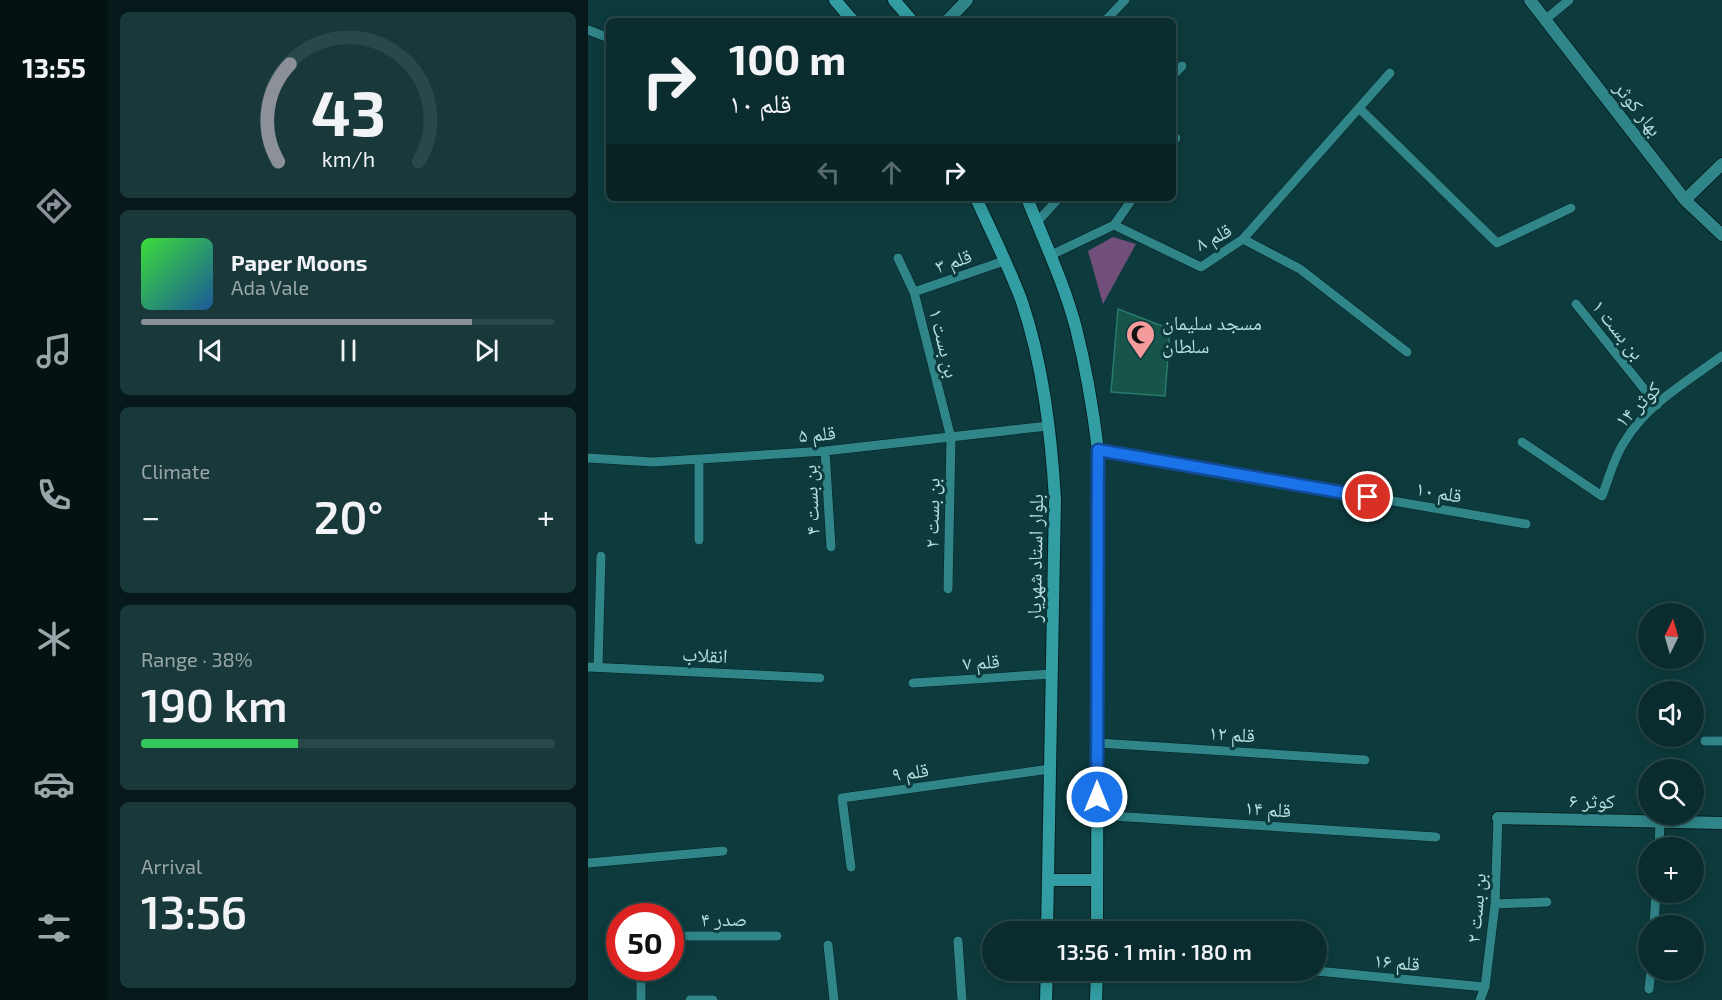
<!DOCTYPE html>
<html lang="en">
<head>
<meta charset="utf-8">
<style>
  :root { --surface:#0a2c2e; --page:#18383a; --text:#f1f3f6; --muted:#99a7aa; --line:#2a484a; --accent:#8c9099 }
  body { margin:0; font-family:"Exo 2","Noto Naskh Arabic",sans-serif; background:var(--page); color:var(--text); height:100vh; display:flex; flex-direction:column; font-size:22px; white-space:nowrap }
  * { box-sizing:border-box; margin:0 }
  p { font-size:20px; color:var(--muted) }
  .icon { flex:none; width:33px; height:33px; fill:none; stroke:currentColor; stroke-width:2; stroke-linecap:round; stroke-linejoin:round }
  .map { position:relative; flex:1; overflow:hidden }
  .details { display:flex; flex-direction:column; gap:12px; padding:12px; background:#061819; width:480px }
  .details>* { flex:none }
  .top-card { position:absolute; left:18px; top:18px; width:570px; height:183px; border-radius:9px; box-shadow:0 3px 15px #0003,0 0 0 2px var(--line); background:#0a2c2e; color:var(--text); overflow:hidden }
  .needle { width:39px; rotate:5deg }
  .tools { position:absolute; left:1050px; top:603px; display:grid; gap:12px }
  .tools a { display:grid; place-items:center; width:66px; height:66px; border-radius:50%; background:var(--surface); box-shadow:0 3px 15px #0003,0 0 0 2px var(--line); font-size:30px }
  .speed { position:absolute; left:18px; top:903px; display:flex; gap:12px; font-size:30px; font-weight:700; text-align:center }
  .speed>* { display:grid; place-content:center; width:78px; height:78px; border-radius:50%; background:var(--surface); box-shadow:0 3px 15px #0003,0 0 0 2px var(--line); line-height:1 }
  .speed .limit { border:9px solid #d22; background:#fff; color:#111 }
  .pin { position:absolute; display:grid; place-items:center; width:51px; height:51px; color:#fff; margin:-26px; border:3px solid #fff; border-radius:50%; box-shadow:0 2px 6px #0007 }
  .me { position:absolute; width:66px; margin:-33px; rotate:0deg; stroke-linejoin:round; filter:drop-shadow(0 0 4px #0008) }
  .turn { display:flex; align-items:center; gap:21px; height:126px; padding:0 24px; font-size:27px }
  .turn .icon { width:78px; height:78px; stroke-width:2.5 }
  .turn b { display:block; font-size:42px; line-height:51px }
  .lanes { display:flex; align-items:center; height:57px; padding:0 24px; background:#0003; justify-content:center; gap:30px; direction:ltr }
  .lanes .off { opacity:.35 }
  .big { font-size:45px; font-weight:600; line-height:1.1 }
  .details .card { flex:1; display:flex; flex-direction:column; justify-content:center; gap:9px; min-width:0; padding:0 21px; border-radius:9px; background:var(--page) }
  .details .dial { align-items:center; gap:0 }
  .dial svg { height:156px; overflow:visible; fill:none; stroke:var(--line); stroke-width:7; stroke-linecap:round; text-anchor:middle }
  .dial text { fill:var(--text); stroke:none }
  .song { display:flex; align-items:center; gap:18px }
  .cover { width:72px; height:72px; border-radius:9px; background:linear-gradient(135deg,hsl(120 70% 55%),hsl(210 70% 35%)) }
  .played { height:6px; border-radius:3px; background:linear-gradient(90deg,var(--accent) 80%,var(--line) 80%) }
  .keys { display:flex; justify-content:space-around; direction:ltr }
  .heat { display:flex; justify-content:space-between; align-items:center; font-size:33px; direction:ltr }
  .charge { height:9px; border-radius:4px; background:linear-gradient(90deg,#34c759 38%,var(--line) 0) }
  .trip { position:absolute; left:394px; top:921px; width:345px; height:60px; border-radius:30px; background:var(--surface); box-shadow:0 3px 15px #0003,0 0 0 2px var(--line); font-weight:600; line-height:60px; text-align:center }
  main { display:flex; flex:1; min-height:0 }
  .menu { display:flex; flex-direction:column; width:108px; justify-content:space-around; align-items:center; background:#041212; color:var(--muted) }
  .menu .icon { width:42px; height:42px }
  .menu .active { color:var(--accent) }
  .menu b { font-size:27px; color:var(--text) }
  .map>svg:first-child { display:block }
</style>
</head>
<body>
<main>
<nav class="menu">
<b>13:55</b>
<svg class="icon active" aria-label="directions" viewBox="0 0 24 24"><path d="M12 3l9 9-9 9-9-9zM9 14v-3h6M13 9l2 2-2 2"/></svg>
<svg class="icon" aria-label="music" viewBox="0 0 24 24"><path d="M9 18V5l10-2v13"/><circle cx="6" cy="18" r="3"/><circle cx="16" cy="16" r="3"/></svg>
<svg class="icon" aria-label="phone" viewBox="0 0 24 24"><path d="M5 4h4l2 5-3 2q2 4 5 5l2-3 5 2v4C11 20 4 13 5 4z"/></svg>
<svg class="icon" aria-label="climate" viewBox="0 0 24 24"><path d="M12 3v18M4 7l16 10M4 17L20 7"/></svg>
<svg class="icon" aria-label="car" viewBox="0 0 24 24"><path d="M5 17H2v-5l4-1 3-4h7l3 4 3 1v5h-3M9 17h6M6 11h13"/><circle cx="7" cy="17" r="2"/><circle cx="17" cy="17" r="2"/></svg>
<svg class="icon" aria-label="filters" viewBox="0 0 24 24"><path d="M4 7h16M4 17h16"/><circle cx="9" cy="7" r="2"/><circle cx="15" cy="17" r="2"/></svg>
</nav>
<section class="details">
<div class="card dial"><svg viewBox="0 0 100 80">
<path d="M14 69A42 42 0 1 1 86 69"/>
<path d="M14 69A42 42 0 0 1 20 19" stroke="#8c9099"/>
<text x="50" y="56" font-size="32" font-weight="700">43</text>
<text x="50" y="72" font-size="11">km/h</text>
</svg></div>
<div class="card">
<div class="song"><i class="cover"></i><div><b>Paper Moons</b><p>Ada Vale</p></div></div>
<div class="played"></div>
<div class="keys"><svg class="icon" aria-label="previous" viewBox="0 0 24 24"><path d="M18 5L8 12l10 7zM5 5v14"/></svg><svg class="icon" aria-label="pause" viewBox="0 0 24 24"><path d="M8 5v14M16 5v14"/></svg><svg class="icon" aria-label="next" viewBox="0 0 24 24"><path d="M6 5l10 7-10 7zM19 5v14"/></svg></div>
</div>
<div class="card"><p>Climate</p>
<div class="heat"><a>−</a><b class="big">20°</b><a>+</a></div>
</div>
<div class="card"><p>Range · 38%</p><b class="big">190 km</b><div class="charge"></div></div>
<div class="card"><p>Arrival</p><b class="big">13:56</b></div>
</section>
<div class="map">
<svg width="1134" height="1000" viewBox="0 0 1134 1000">
  <rect width="100%" height="100%" fill="#0d3b3d"/>
  <!-- green -->
  <path fill="#724f7a" d="M 525,237 L 548,244 L 515,304 L 500,251 Z"/>
  <!-- building -->
  <path fill="#17554a" stroke="#297a6c" stroke-width="1.5" d="M 530,309 L 582,329 L 577,396 L 523,392 Z"/>
  <g fill="none" stroke-linecap="round" stroke-linejoin="round">
    <defs>
      <path id="lane" d="M 958,19 L 981,0
        M 517,21 L 537,0
        M 0,30 L 21,38
        M 585,75 L 594,66
        M 771,108 L 909,243 L 983,208
        M 585,143 L 588,138
        M 449,222 L 471,198
        M 526,225 L 545,198
        M 655,239 L 802,73
        M 463,255 L 526,225 L 613,267 L 655,239 L 712,269 L 819,352
        M 310,258 L 326,292 L 363,438 L 360,589
        M 326,292 L 416,261
        M 988,304 L 1069,405
        M 934,442 L 1014,496 C 1021,478 1026,457 1037,441 C 1059,404 1100,381 1134,356
        M 510,450 L 938,524
        M 237,451 L 243,547
        M 0,458 L 65,462 L 237,451 L 460,426
        M 111,460 L 111,540
        M 0,667 L 232,678
        M 10,667 L 13,556
        M 325,683 L 464,674
        M 1117,741 L 1134,741
        M 510,743 L 777,760
        M 509,815 L 848,837
        M 1071,848 L 1072,821
        M 0,863 L 135,851
        M 263,867 L 254,798 L 462,769
        M 907,904 L 959,902
        M 1066,926 L 1068,892
        M 82,936 L 189,936
        M 370,941 L 374,1000
        M 240,945 L 246,1000
        M 718,970 L 897,987
        M 1061,989 L 1063,970
        M 53,1000 L 53,968
        M 102,1000 L 125,1000
        M 892,1000 L 897,987 L 907,904 L 910,818"/>
      <path id="street" d="M 942,0 L 1097,200 L 1134,235
        M 359,21 L 379,0
        M 1097,200 L 1134,164
        M 910,818 L 1134,823"/>
      <path id="secondary" d="M 247,0 L 265,21
        M 306,0 L 324,21
        M 388,198 C 403,231 420,265 433,299 C 455,363 463,433 467,499 L 459,932
        M 439,198 C 456,241 476,283 488,328 C 498,368 505,409 510,450 L 509,932
        M 460,880 L 509,880
        M 458,1000 L 459,970
        M 508,1000 L 509,970"/>
    </defs>
    <!-- lane casing -->
    <use href="#lane" stroke="#052021" stroke-width="10"/>
    <!-- street casing -->
    <use href="#street" stroke="#052021" stroke-width="14"/>
    <!-- secondary casing -->
    <use href="#secondary" stroke="#052021" stroke-width="14"/>
    <!-- lane -->
    <use href="#lane" stroke="#308589" stroke-width="9"/>
    <!-- street -->
    <use href="#street" stroke="#308589" stroke-width="12"/>
    <!-- secondary -->
    <use href="#secondary" stroke="#329da2" stroke-width="12"/>
  </g>
  <g fill="none" stroke-linecap="round" stroke-linejoin="round">
    <defs>
      <path id="route" d="M 509,797 L 510,450 L 780,497"/>
    </defs>
    <!-- route casing -->
    <use href="#route" stroke="#114b97" stroke-width="15"/>
    <!-- route -->
    <use href="#route" stroke="#1a73e8" stroke-width="10"/>
  </g>
  <!-- icons -->
  <defs>
    <symbol id="mosque-pin" viewBox="-11 -11 22 30"><path d="M0 17L-7.5 6A9.5 9.5 0 1 1 7.5 6Z" fill="#f59b9b" stroke="#0d3b3d"/><path d="M3.5-4.9A6 6 0 1 0 3.5 4.9A5 5 0 1 1 3.5-4.9Z" fill="#111"/></symbol>
  </defs>
  <g fill-rule="evenodd">
    <use href="#mosque-pin" x="536" y="318" width="33" height="45"/>
  </g>
  <g text-anchor="middle" dominant-baseline="central" stroke-width="6" stroke-linejoin="round" paint-order="stroke">
    <!-- street labels -->
    <g font-size="20" fill="#b7ddde" stroke="#0d3b3d">
      <text transform="translate(1051 108) rotate(52)">بهار کوثر</text>
      <text transform="translate(625 236) rotate(-27)">قلم ۸</text>
      <text transform="translate(365 260) rotate(-19)">قلم ۳</text>
      <text transform="translate(1031 329) rotate(51)">بن بست ۱</text>
      <text transform="translate(357 343) rotate(76)">بن بست ۱</text>
      <text transform="translate(1049 404) rotate(-45)">کوثر ۱۴</text>
      <text transform="translate(229 433) rotate(-5)">قلم ۵</text>
      <text transform="translate(851 491) rotate(10)">قلم ۱۰</text>
      <text transform="translate(222 500) rotate(-93)">بن بست ۴</text>
      <text transform="translate(343 513) rotate(-89)">بن بست ۲</text>
      <text transform="translate(446 558) rotate(-89)">بلوار استاد شهریار</text>
      <text transform="translate(117 654) rotate(3)">انقلاب</text>
      <text transform="translate(393 661) rotate(-4)">قلم ۷</text>
      <text transform="translate(644 733) rotate(4)">قلم ۱۲</text>
      <text transform="translate(322 771) rotate(-8)">قلم ۹</text>
      <text transform="translate(1004 800) rotate(1)">کوثر ۶</text>
      <text transform="translate(680 808) rotate(4)">قلم ۱۴</text>
      <text transform="translate(887 908) rotate(-85)">بن بست ۲</text>
      <text x="136" y="918">صدر ۴</text>
      <text transform="translate(809 961) rotate(5)">قلم ۱۶</text>
    </g>
    <!-- poi labels -->
    <g font-size="20" fill="#b7ddde" stroke="#0d3b3d" text-anchor="start">
      <text x="574" y="322">مسجد سلیمان<tspan x="574" dy="23">سلطان</tspan></text>
    </g>
  </g>
</svg>
<div class="tools">
<a><svg class="needle" viewBox="-14 -14 28 28"><path d="M0-13l5 13h-10z" fill="#e53935"/><path d="M0 13l5-13h-10z" fill="#99a7aa"/></svg></a>
<a><svg class="icon" aria-label="sound" viewBox="0 0 24 24"><path d="M4 9h4l5-4v14l-5-4H4zM17 9q2 3 0 6"/></svg></a>
<a><svg class="icon" aria-label="search" viewBox="0 0 24 24"><circle cx="10" cy="10" r="6"/><path d="M15 15l6 6"/></svg></a>
<a>+</a>
<a>−</a>
</div>
<div class="speed"><div class="limit">50</div></div>
<div class="pin" style="left:780px;top:497px;background:#d93025"><svg class="icon" aria-label="arrive" viewBox="0 0 24 24"><path d="M6 21V4h12l-3 4 3 4H6"/></svg></div>
<svg class="me" style="left:509px;top:797px" viewBox="-20 -20 40 40"><circle r="17" fill="#1a73e8" stroke="#fff" stroke-width="3"/><path d="M0-11L8 9 0 5-8 9z" fill="#fff"/></svg>
<div class="trip">13:56 · 1 min · 180 m</div>
<div class="top-card">
<div class="turn"><svg class="icon" aria-label="right" viewBox="0 0 24 24"><path d="M7 20v-9h11M14 6l5 5-5 5"/></svg><div><b>100 m</b>قلم ۱۰</div></div>
<div class="lanes"><svg class="icon off" aria-label="left" viewBox="0 0 24 24"><path d="M17 20v-9H6M10 6l-5 5 5 5"/></svg><svg class="icon off" aria-label="ahead" viewBox="0 0 24 24"><path d="M12 20V5M6 11l6-6 6 6"/></svg><svg class="icon" aria-label="right" viewBox="0 0 24 24"><path d="M7 20v-9h11M14 6l5 5-5 5"/></svg></div>
</div>
</div>
</main>
</body>
</html>
